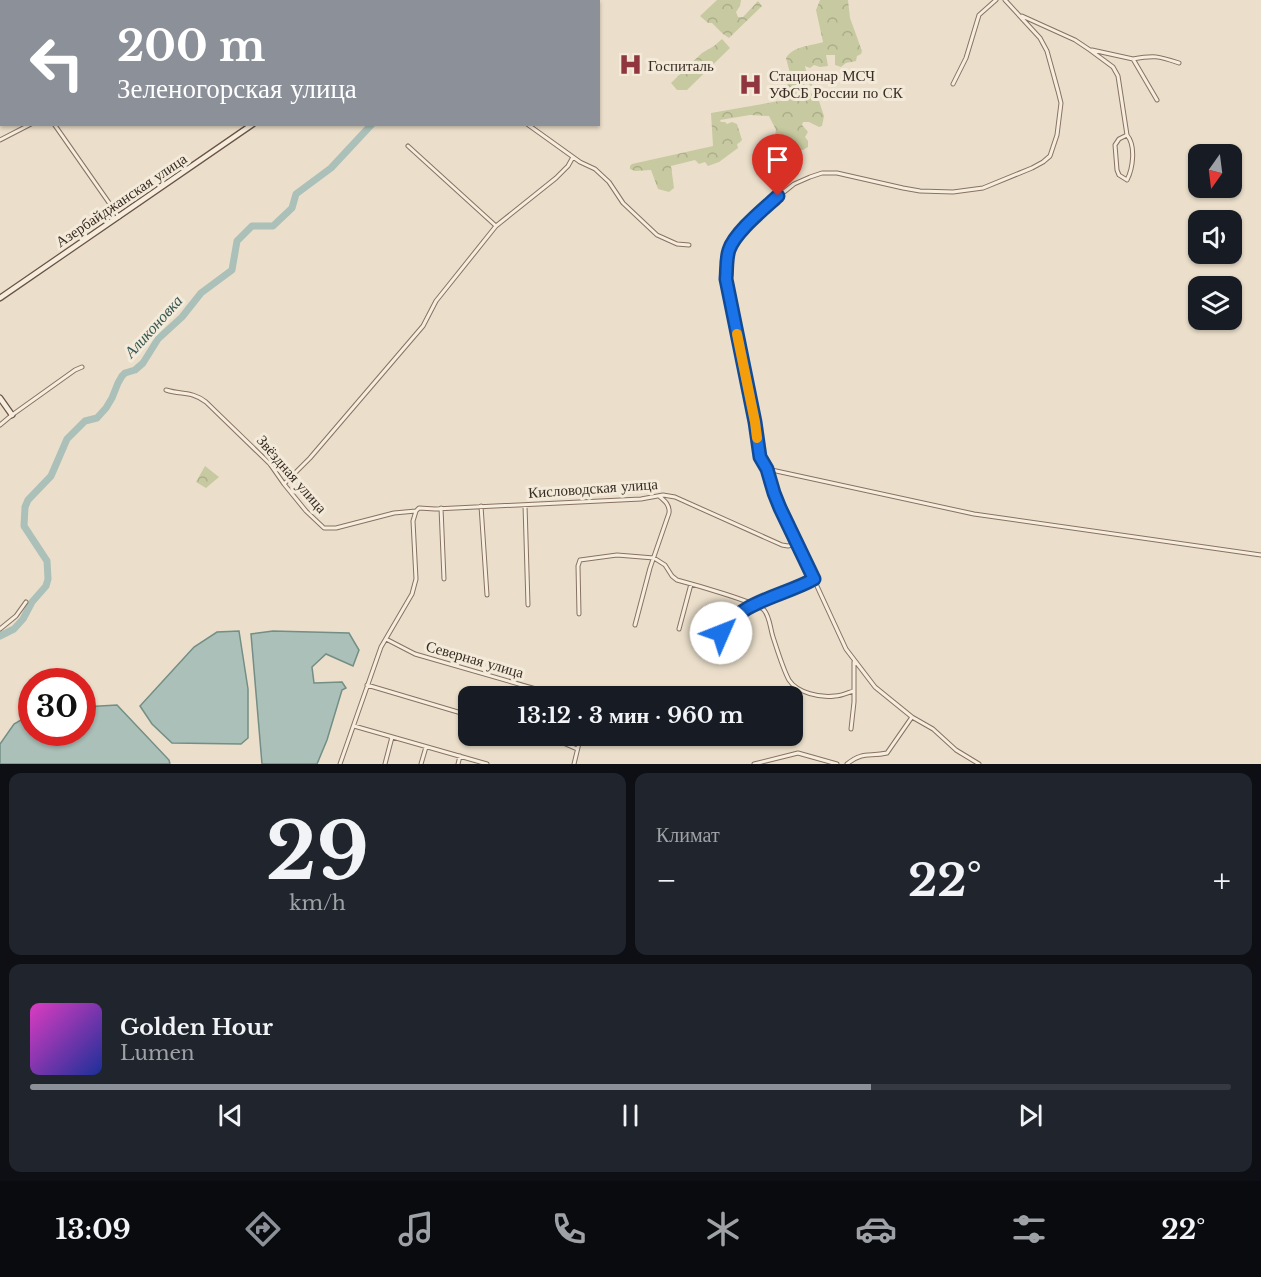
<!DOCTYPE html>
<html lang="ru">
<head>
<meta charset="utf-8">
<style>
  :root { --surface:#171b24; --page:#20242c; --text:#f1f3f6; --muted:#9ea1a6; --line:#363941; --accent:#8c9099 }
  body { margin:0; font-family:"Libre Baskerville",serif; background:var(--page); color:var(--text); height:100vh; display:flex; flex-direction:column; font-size:22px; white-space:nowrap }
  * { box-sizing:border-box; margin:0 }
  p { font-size:20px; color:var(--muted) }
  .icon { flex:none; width:33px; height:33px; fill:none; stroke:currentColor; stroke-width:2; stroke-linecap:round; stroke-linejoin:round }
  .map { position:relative; height:764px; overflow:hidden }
  .details { display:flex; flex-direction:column; gap:9px; padding:9px; background:#0d0f14; flex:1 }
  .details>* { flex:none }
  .banner { position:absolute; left:0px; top:0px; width:600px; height:126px; box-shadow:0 2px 4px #0004; background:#8c9099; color:#fff; overflow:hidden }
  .needle { width:39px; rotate:194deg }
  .fabs { position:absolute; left:1188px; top:144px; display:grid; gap:12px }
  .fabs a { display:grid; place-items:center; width:54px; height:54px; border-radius:12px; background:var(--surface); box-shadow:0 2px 4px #0004; font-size:30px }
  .speed { position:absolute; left:18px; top:668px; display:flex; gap:12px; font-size:30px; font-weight:700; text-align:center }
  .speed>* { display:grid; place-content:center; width:78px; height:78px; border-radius:50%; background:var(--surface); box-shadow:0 2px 4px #0004; line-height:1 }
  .speed .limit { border:9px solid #d22; background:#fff; color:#111 }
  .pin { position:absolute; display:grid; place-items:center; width:51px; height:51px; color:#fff; margin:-62px -26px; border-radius:50% 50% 50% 0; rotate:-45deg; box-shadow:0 0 6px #0007 }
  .pin .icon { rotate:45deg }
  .me { position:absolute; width:66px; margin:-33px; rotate:46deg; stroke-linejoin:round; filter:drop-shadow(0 0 4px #0008) }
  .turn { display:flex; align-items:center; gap:21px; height:126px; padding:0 18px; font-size:27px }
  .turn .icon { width:78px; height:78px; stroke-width:2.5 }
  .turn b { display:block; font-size:42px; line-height:51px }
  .big { font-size:45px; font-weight:800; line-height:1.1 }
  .details .widget { flex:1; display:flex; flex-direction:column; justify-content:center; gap:9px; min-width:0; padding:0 21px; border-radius:12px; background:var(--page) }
  .details .dial { align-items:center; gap:0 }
  .dial b { font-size:78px; line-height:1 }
  .song { display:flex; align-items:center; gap:18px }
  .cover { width:72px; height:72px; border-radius:9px; background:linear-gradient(135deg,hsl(310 70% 55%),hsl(230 70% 35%)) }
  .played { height:6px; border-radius:3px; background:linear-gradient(90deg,var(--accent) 70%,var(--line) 70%) }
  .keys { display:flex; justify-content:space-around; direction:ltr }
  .heat { display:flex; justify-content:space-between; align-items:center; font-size:33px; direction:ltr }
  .details .tiles { flex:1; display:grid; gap:9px; grid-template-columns:1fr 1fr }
  .widget:last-child { grid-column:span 2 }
  .trip { position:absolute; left:458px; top:686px; width:345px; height:60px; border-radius:12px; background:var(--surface); box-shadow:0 2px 4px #0004; font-weight:800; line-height:60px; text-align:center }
  .tabs { display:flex; height:96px; justify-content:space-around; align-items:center; background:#090b0e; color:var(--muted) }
  .tabs .icon { width:42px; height:42px }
  .tabs .current { color:var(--accent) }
  .tabs b { font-size:27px; color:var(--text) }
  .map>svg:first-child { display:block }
</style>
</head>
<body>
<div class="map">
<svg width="1261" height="764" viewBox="0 0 1261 764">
  <defs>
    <pattern id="forest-crowns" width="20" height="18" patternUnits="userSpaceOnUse" patternTransform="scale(1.5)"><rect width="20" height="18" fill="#c7c9a0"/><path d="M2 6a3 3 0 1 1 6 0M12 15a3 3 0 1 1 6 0" fill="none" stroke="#acad8a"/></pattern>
  </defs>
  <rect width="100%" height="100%" fill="#ebdfcb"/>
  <!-- forest -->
  <path fill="url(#forest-crowns)" d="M 717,0 L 741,0 L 740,6 L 736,12 L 738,17 L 743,17 L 758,1 L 762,6 L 729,38 L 723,34 L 712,23 L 708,23 L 700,16 Z
    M 820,0 L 848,0 L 850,18 L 862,51 L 861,54 L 857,56 L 856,61 L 846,63 L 841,67 L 835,65 L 835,55 L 826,55 L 828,66 L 820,67 L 814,65 L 810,68 L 805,66 L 807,75 L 813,86 L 812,87 L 808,83 L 805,83 L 804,86 L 806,90 L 818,98 L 824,116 L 822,126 L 819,127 L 809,122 L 803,122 L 802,125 L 808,132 L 805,137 L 808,141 L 808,147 L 803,150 L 779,149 L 774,146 L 773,143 L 776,130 L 769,116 L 750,115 L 720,120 L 721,122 L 725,122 L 727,124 L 732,122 L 737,124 L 742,140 L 739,143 L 737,144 L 738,148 L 719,162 L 708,166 L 705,162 L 699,164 L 695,160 L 671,166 L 674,188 L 669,192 L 658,189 L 651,170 L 635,171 L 630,169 L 630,166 L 632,164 L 713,146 L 711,113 L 785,100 L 785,90 L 791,77 L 786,58 C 793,46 811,46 823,42 L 816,10 Z
    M 722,39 L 730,48 L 687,90 L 677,90 L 671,83 L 702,53 L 714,46 Z
    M 205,466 L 219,477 L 206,488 L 196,482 Z"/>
  <!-- water -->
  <path fill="#abc0b8" stroke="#728e85" stroke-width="1.5" d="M 239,631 L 248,689 L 248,738 L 241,744 L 172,743 L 152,724 L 140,706 L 194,647 L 217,632 Z
    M 273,631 L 349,633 L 359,650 L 353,666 L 326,654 L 312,667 L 314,683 L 342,682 L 346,688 L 342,690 L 327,740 L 317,764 L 262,764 L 251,634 Z
    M 117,705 L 169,760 L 170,764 L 0,764 L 0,744 L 14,724 L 31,714 L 32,732 L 82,732 L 83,707 Z"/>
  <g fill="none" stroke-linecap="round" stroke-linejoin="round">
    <!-- river -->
    <path stroke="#abc0b8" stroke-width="7" d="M 496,2 L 497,0
      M 0,636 L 14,629 L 23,619 L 32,602 L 46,586 L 48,579 L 47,561 L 24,526 L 25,507 L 28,500 L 51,476 L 67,439 L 85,421 L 97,418 L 106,408 L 112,398 L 118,383 L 122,376 L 125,373 L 135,370 L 143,363 L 158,339 L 182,317 L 201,293 L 232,270 L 237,241 L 252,226 L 273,226 L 292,208 L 296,194 L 331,168 L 372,124"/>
    <defs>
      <path id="street" d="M 57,0 L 58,2
        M 37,2 L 39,0
        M 120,2 L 121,0
        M 1022,16 L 1075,40 L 1090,50 L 1113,67 L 1118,76 L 1127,135 C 1136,146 1133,168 1127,180 L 1119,175 L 1117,170 L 1115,145 L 1119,139 L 1127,135
        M 0,41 L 2,40
        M 0,47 L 2,49
        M 1092,50 L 1133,59 L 1157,100
        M 1133,59 C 1154,55 1158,56 1179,63
        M 953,84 L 966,58 L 979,15 L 996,0
        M 54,124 L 119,217
        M 527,124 L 580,162 L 595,169 L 609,182 L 623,203 L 657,235 L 677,244 L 689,245
        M 0,140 L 31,124
        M 408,146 L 496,226
        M 166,390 C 182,395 192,391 206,402 L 270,464 L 284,484 L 306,511 L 324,528 L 336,528 L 394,513 L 416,511 L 419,508 L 435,509 L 641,499 L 663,495 L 675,497 L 782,545 L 788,546 L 797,544
        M 0,425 L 12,415 L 75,370 L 82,367
        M 767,469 L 974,514 L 1261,555
        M 284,484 L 310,458 L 423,326 L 436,301 L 496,226 L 556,178 L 568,166 L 573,157
        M 525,505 L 528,605
        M 481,506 L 487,595
        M 441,508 L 444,579
        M 579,614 L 578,566 L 580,560 L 617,555 L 654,558 L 665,565 L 672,576 L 677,580 C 692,584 756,602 764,610 C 770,617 770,628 773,637 C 777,649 783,669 789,680 C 797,693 821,698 835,696 C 841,696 847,693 853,691
        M 635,625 L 650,568 L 669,513 C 670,505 665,501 659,496
        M 0,629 L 16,616 L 26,602
        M 679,629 L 691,584
        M 386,639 L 415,654 L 560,696
        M 717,645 C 719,639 721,633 725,628 C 746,600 785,596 814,579
        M 367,685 L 468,715
        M 912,717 L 933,729 L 956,750 L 979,764
        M 354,726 L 487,764
        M 851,729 L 854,702 L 854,662
        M 538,735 L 561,742 L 577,749
        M 340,764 L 381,647 L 412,594 L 416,579 L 413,521 L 416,511
        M 385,764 L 392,737
        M 421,764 L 426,747
        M 458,764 L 460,756
        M 574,764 L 581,735
        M 754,764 L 798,753 L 837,764
        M 847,764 C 863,751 869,757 887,753 L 912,717 L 875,687 L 846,649 L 774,493 L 767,469 L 762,463 L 758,449 L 755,422 L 726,279 L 727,259 L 729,249 L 734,239 L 764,208 L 794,184 L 810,177 L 822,173 L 837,173 L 903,188 L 920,191 L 953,192 L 983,188 L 1032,168 L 1043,162 L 1050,156 L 1057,135 L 1061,103 L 1058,91 L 1047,51 L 1040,38 L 1005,0"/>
      <path id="secondary" d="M 319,0 L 322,2
        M 0,298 L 253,124
        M 0,398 L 12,415"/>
    </defs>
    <!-- street casing -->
    <use href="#street" stroke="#877261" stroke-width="5"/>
    <!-- secondary casing -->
    <use href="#secondary" stroke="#695344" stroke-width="7"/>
    <!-- street -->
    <use href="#street" stroke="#f6edde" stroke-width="3"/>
    <!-- secondary -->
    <use href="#secondary" stroke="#f6edde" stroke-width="4.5"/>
  </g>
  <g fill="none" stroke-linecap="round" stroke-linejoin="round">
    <defs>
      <path id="route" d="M 721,633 C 740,601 784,596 814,579 L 780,508 L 774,493 L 767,469 L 760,457 L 755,422 L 726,279 C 727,269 726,259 729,250 C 735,232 764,209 778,196"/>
    </defs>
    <!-- route casing -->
    <use href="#route" stroke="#114b97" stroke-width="15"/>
    <!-- route -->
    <use href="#route" stroke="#1a73e8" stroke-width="10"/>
    <!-- slow -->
    <path stroke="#f59e0b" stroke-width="10" d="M 737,334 L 755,422 L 757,438"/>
  </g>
  <!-- icons -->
  <defs>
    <symbol id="hospital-bare" viewBox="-9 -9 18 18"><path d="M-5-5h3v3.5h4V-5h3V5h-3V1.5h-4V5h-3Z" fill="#90363e" stroke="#f3eada" stroke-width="2.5" paint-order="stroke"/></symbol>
  </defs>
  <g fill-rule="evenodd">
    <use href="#hospital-bare" x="614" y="48" width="33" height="33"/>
    <use href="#hospital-bare" x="734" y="68" width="33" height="33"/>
  </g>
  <g text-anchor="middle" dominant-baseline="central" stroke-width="6" stroke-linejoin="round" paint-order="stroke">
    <!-- poi labels -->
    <g font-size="15" fill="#392c23" stroke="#f3eada" text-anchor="start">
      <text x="648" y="65">Госпиталь</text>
      <text x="769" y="75">Стационар МСЧ<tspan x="769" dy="17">УФСБ России по СК</tspan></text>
    </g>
    <!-- street labels -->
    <g font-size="15" fill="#392c23" stroke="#f3eada">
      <text transform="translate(121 200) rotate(-34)">Азербайджанская улица</text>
      <text transform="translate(292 474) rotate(49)">Звёздная улица</text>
      <text transform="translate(593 488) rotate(-4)">Кисловодская улица</text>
      <text transform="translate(475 659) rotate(16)">Северная улица</text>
    </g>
    <!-- water labels -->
    <g font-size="16" font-style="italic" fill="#345752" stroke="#f3eada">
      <text transform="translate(153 326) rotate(-48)">Аликоновка</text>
    </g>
  </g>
</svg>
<div class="fabs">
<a><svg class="needle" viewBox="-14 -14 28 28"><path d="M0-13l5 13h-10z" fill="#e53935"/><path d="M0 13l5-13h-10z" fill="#9ea1a6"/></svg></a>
<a><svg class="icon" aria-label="sound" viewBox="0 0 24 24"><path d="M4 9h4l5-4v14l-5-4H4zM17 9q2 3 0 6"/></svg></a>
<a><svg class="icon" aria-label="layers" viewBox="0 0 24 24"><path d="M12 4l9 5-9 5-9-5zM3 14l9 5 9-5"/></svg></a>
</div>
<div class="speed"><div class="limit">30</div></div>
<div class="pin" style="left:778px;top:196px;background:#d93025"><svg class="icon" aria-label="arrive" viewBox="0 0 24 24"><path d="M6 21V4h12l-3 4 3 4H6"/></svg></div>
<svg class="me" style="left:721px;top:633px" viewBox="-20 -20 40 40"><circle r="19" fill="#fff"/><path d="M0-13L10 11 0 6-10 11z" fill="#1a73e8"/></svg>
<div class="trip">13:12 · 3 мин · 960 m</div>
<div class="banner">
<div class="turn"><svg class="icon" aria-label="left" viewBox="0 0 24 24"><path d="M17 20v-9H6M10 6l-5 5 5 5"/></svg><div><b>200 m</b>Зеленогорская улица</div></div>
</div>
</div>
<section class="details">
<div class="tiles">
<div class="widget dial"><b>29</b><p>km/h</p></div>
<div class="widget"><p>Климат</p>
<div class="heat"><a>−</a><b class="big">22°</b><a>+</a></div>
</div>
<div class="widget">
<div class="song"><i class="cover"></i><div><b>Golden Hour</b><p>Lumen</p></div></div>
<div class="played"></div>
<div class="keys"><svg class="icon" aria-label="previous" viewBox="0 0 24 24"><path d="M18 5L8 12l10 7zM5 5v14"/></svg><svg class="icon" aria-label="pause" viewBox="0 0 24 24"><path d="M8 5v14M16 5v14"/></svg><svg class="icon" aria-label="next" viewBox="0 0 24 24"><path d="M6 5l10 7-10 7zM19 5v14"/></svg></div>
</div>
</div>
</section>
<nav class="tabs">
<b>13:09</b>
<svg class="icon current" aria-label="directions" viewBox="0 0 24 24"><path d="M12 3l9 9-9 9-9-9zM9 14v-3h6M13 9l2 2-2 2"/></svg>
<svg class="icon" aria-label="music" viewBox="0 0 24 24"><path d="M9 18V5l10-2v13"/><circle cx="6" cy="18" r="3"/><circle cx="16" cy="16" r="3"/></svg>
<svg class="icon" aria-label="phone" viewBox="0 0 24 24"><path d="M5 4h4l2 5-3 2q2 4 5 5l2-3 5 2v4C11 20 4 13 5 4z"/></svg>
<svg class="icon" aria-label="climate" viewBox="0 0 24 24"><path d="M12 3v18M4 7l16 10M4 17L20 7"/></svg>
<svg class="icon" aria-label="car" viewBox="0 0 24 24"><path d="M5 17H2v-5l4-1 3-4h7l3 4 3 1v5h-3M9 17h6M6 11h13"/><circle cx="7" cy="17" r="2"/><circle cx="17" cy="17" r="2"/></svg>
<svg class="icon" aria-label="filters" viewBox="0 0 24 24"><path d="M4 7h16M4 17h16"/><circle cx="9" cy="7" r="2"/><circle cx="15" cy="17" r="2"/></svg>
<b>22°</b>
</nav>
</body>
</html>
